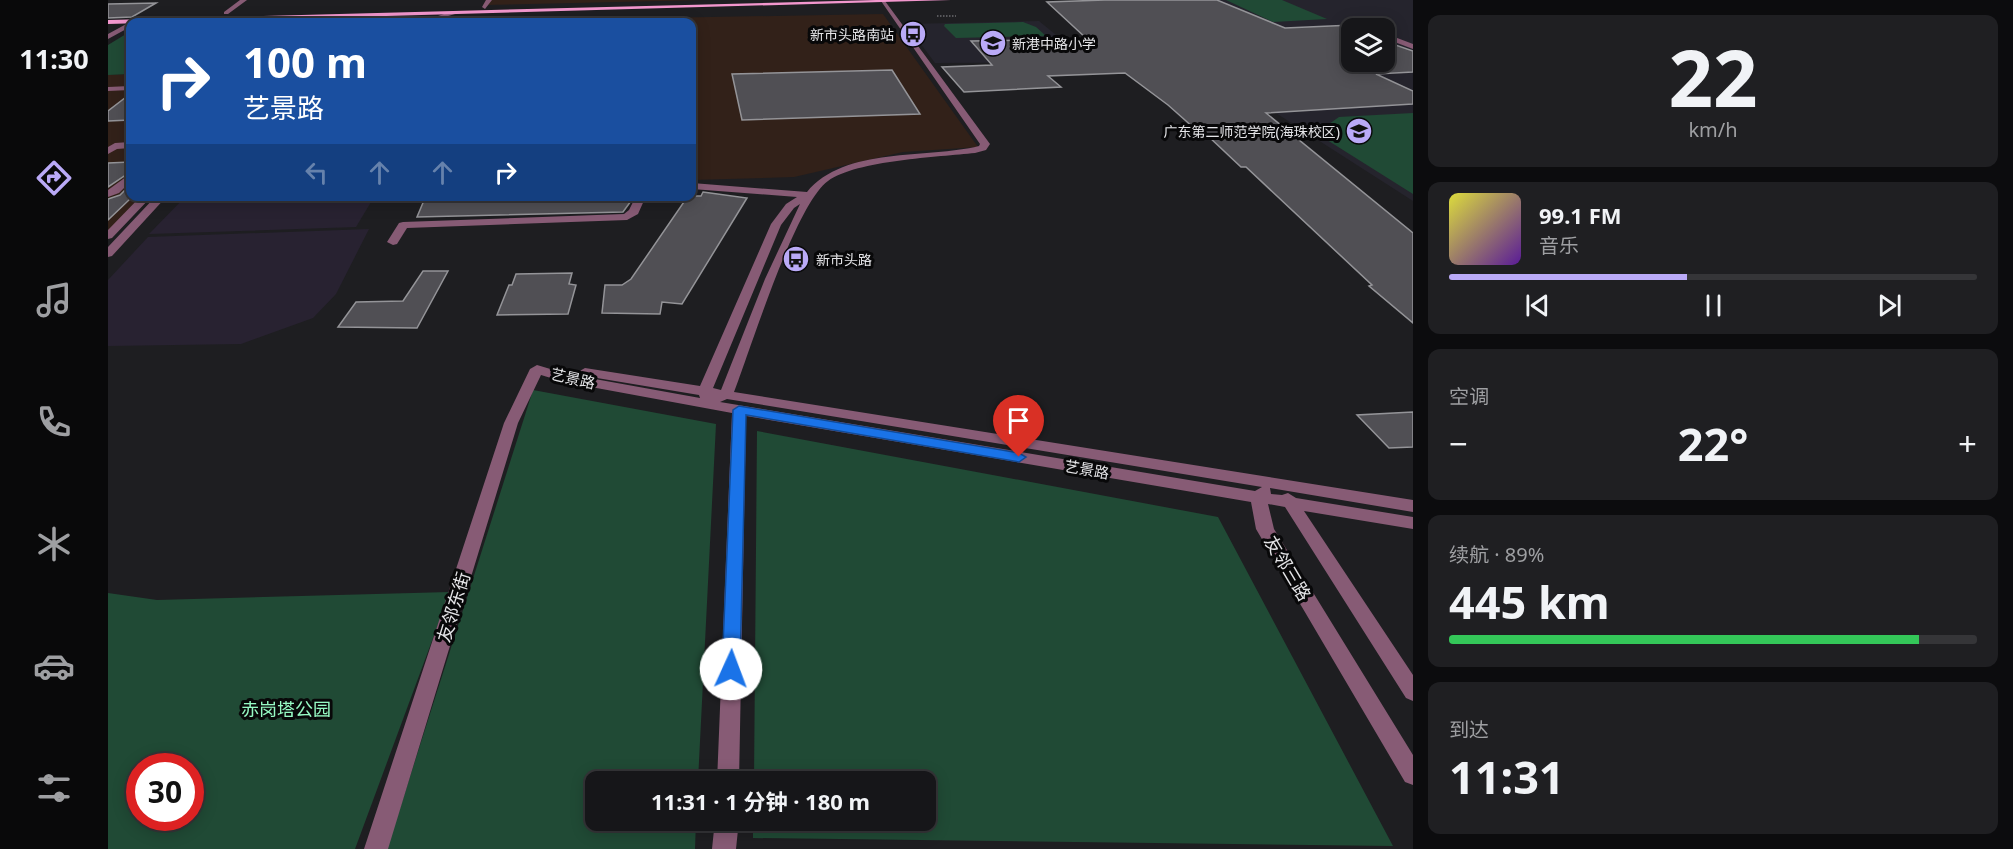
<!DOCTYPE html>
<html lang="zh">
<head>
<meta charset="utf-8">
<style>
  :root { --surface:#161619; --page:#1f1f22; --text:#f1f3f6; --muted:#9e9fa2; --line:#353538; --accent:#baaaf7 }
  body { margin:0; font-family:"Noto Sans","Noto Sans SC",sans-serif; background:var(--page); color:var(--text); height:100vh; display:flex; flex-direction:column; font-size:22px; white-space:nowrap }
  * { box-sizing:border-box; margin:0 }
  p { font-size:20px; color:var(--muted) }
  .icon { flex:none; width:33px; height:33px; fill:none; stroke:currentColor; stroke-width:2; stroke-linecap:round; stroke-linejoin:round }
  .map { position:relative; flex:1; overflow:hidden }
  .panel { display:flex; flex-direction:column; gap:15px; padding:15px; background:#0c0c0e; width:600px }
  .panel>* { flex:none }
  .banner { position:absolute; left:18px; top:18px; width:570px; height:183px; border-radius:12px; box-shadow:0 3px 15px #0003,0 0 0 2px var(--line); background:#1a4fa0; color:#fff; overflow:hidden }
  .buttons { position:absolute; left:1233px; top:18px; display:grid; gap:12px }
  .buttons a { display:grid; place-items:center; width:54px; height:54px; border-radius:12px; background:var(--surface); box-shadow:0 3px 15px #0003,0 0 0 2px var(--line); font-size:30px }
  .speed { position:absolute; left:18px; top:753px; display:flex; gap:12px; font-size:30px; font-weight:700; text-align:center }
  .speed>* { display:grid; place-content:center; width:78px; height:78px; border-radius:50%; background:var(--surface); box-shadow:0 3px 15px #0003,0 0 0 2px var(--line); line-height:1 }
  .speed .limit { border:9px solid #d22; background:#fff; color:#111 }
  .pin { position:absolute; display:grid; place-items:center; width:51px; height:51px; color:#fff; margin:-62px -26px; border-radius:50% 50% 50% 0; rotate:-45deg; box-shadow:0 0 6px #0007 }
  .pin .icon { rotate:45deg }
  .me { position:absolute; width:66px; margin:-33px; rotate:2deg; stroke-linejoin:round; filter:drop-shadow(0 0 4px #0008) }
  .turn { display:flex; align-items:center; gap:21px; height:126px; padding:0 18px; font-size:27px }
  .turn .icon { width:78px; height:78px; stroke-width:2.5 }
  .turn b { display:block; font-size:42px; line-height:51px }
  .lanes { display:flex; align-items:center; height:57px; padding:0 18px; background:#0003; justify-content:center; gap:30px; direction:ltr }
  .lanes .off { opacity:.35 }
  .big { font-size:45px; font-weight:700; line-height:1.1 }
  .panel .tile { flex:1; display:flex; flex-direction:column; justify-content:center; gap:9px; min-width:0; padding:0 21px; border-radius:12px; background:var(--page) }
  .panel .dial { align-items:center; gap:0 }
  .dial b { font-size:78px; line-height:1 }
  .song { display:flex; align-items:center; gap:18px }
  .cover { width:72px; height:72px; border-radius:9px; background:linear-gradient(135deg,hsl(60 70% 55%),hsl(270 70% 35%)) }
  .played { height:6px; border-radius:3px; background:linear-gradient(90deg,var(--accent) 45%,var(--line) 45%) }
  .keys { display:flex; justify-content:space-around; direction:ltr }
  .heat { display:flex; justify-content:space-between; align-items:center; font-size:33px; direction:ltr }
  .charge { height:9px; border-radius:4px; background:linear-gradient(90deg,#34c759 89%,var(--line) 0) }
  .trip { position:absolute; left:477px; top:771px; width:351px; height:60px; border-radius:12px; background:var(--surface); box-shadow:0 3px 15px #0003,0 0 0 2px var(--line); font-weight:700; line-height:60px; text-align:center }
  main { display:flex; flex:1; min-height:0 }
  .dock { display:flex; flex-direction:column; width:108px; justify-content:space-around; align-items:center; background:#09090a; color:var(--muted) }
  .dock .icon { width:42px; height:42px }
  .dock .on { color:var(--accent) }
  .dock b { font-size:27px; color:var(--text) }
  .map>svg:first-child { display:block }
</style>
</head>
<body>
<main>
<nav class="dock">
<b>11:30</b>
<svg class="icon on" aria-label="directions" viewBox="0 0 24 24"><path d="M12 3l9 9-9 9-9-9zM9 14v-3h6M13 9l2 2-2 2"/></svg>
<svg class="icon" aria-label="music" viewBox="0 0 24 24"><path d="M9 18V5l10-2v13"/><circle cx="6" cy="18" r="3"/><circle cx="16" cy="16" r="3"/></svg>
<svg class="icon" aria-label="phone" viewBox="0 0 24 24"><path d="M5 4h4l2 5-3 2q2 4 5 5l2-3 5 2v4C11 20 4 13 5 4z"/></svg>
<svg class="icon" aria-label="climate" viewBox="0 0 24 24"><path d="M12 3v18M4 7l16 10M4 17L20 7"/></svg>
<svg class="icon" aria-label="car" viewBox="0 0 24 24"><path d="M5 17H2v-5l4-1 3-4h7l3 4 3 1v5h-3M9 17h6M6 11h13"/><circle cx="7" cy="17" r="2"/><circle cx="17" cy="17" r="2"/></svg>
<svg class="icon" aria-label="filters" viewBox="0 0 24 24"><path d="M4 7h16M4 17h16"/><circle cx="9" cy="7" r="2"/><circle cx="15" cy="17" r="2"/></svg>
</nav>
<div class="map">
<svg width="1305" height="849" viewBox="0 0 1305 849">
  <rect width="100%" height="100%" fill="#1e1e21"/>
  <!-- commercial -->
  <path fill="#322119" d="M 379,0 L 598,0 L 375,5 Z
    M 775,14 L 870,147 L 795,152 L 686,177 L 584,180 L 584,22 L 549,22 L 549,18 Z
    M 22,74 L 22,196 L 35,197 L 0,233 L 0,75 Z"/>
  <!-- industrial -->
  <path fill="#282231" d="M 78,196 L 266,196 L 266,197 L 248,227 L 41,234 Z
    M 261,229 L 228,294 L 205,318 L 133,344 L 0,346 L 0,280 L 40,237 Z"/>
  <!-- built -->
  <path fill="#25242d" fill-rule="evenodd" d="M 1109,0 L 1305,0 L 1305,201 L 1082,58 ZM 1244,28 L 1276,28 L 1276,62 L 1244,62 Z
    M 931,21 L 981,62 L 827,63 L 798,24 Z"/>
  <!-- green -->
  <path fill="#204a35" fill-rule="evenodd" d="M 1118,0 L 1174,0 L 1219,19 L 1165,22 Z
    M 915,22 L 928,27 L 938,36 L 848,38 L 836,26 L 837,24 Z
    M 18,34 L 22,34 L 22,74 L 0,75 L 0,45 Z
    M 1305,113 L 1305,194 L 1208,133 L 1231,117 Z
    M 425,390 L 608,424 L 590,781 L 488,782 L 488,820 L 588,821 L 587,849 L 279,849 Z
    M 649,431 L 1110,517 L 1285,846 L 645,838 L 645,821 L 818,820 L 818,782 L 646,781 Z
    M 342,592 L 247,849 L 0,849 L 0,593 L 49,600 ZM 32,766 L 82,766 L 82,818 L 32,818 Z"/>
  <!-- building -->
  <path fill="#504f54" stroke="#949498" stroke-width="1.5" d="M 997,0 L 1109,0 L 1177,28 L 1245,25 L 1254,28 L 1244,28 L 1244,62 L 1276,62 L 1276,41 L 1305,51 L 1305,72 L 1268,74 L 1305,91 L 1305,104 L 1158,113 L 1305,233 L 1305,323 L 1261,286 L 1264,285 L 1138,167 L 1133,167 L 1100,136 L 1095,136 L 1060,105 L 1017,73 L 940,76 L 953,87 L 856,92 L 834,67 L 884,65 L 863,41 L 979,39 L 939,2 Z
    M 48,3 L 24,17 L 0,18 L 0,4 Z
    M 784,70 L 812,114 L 634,120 L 624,74 Z
    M 22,94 L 22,120 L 0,121 L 0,111 Z
    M 22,162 L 22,172 L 0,187 L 0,163 Z
    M 22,185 L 22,199 L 0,220 L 0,199 L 12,195 Z
    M 595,192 L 639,198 L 574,304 L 554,302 L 552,314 L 494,313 L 497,285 L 514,285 L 523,279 L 580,196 L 593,196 Z
    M 354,196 L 523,196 L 523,201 L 515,212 L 309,217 L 317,198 Z
    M 315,271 L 340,271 L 309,328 L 230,327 L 248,302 L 295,301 Z
    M 464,273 L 461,284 L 468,285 L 460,314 L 389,315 L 401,285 L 404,285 L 408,274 Z
    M 1305,412 L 1305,447 L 1281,448 L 1249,415 Z"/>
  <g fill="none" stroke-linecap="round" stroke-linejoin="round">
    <!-- path -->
    <path stroke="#6c6c6f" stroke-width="1.5" stroke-dasharray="1.5 1.5" stroke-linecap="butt" d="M 829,16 L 848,16"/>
    <!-- minor -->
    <path fill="#875b75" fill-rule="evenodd" d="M 132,0 L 139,0 L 120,14 L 116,14 L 116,12 Z
      M 378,0 L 384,0 L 377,9 L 374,7 Z
      M 773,1 L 777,1 L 882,144 L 878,150 L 867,153 C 831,157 749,160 720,181 C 687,205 643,348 626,392 L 1305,500 L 1305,512 L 1162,488 L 1163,494 L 1174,495 L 1180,493 L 1188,498 L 1305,517 L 1305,529 L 1196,511 L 1305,675 L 1305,701 L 1298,698 L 1177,507 L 1160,504 L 1166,529 L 1305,755 L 1305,785 L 1297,782 L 1148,529 L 1143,502 L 638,416 L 631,782 L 609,782 L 624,413 L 456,382 L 433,375 L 410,423 L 280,849 L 256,849 L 396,423 L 422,369 L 429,365 L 459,374 L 592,398 L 591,395 L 477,376 L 470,372 L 477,368 L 592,386 L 663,224 L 678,204 L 689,197 L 584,189 L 584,183 L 699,192 C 737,146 819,159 871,146 L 872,144 ZM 692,204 L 657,279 L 613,390 L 605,388 L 673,225 L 686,208 ZM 619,399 L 1154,487 L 1147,491 L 612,402 Z
      M 345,11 L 347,14 L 320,22 L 312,22 Z
      M 197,16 L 202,17 L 196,22 L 190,22 Z
      M 22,22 L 24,22 L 22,27 L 0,39 L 0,34 Z
      M 1276,33 L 1305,44 L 1305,49 L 1276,38 Z
      M 22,86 L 22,90 L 0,91 L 0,87 Z
      M 22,142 L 22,148 L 9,149 L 0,154 L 0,147 L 7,143 Z
      M 22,174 L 22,182 L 11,193 L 0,197 L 0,190 Z
      M 33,196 L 44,196 L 4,238 L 0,239 L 0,230 Z
      M 48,196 L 59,196 L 4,256 L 0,257 L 0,247 Z
      M 528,196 L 538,196 L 530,214 L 519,220 L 299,228 L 289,244 L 285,245 L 279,242 L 291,223 L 295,222 L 516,214 L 521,210 Z
      M 607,820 L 631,820 L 628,849 L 604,849 Z"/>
    <!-- major -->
    <path fill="#f397ce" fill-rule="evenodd" d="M 768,0 L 843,0 L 0,24 L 0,20 Z"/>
  </g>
  <!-- route -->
  <path fill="#1a73e8" stroke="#114b97" stroke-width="1.5" d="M 631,406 L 911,453 L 918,457 L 911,462 L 638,415 L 632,669 L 629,674 L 623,676 L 617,674 L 614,669 L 625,410 Z"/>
  <!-- icons -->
  <defs>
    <symbol id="bus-disc" viewBox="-11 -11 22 22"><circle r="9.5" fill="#baaaf7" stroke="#080809"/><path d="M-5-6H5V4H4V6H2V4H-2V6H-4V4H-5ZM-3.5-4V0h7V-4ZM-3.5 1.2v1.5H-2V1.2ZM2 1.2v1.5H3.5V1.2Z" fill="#111"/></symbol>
    <symbol id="school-disc" viewBox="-11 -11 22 22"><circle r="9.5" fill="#baaaf7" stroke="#080809"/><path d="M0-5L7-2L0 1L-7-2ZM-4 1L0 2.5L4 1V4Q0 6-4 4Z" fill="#111"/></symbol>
    <symbol id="university-disc" viewBox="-11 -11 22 22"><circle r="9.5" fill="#baaaf7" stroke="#080809"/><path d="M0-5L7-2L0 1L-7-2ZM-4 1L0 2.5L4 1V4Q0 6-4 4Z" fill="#111"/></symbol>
  </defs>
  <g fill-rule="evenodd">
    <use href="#bus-disc" x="790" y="19" width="30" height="30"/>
    <use href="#school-disc" x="870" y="28" width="30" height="30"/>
    <use href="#university-disc" x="1236" y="116" width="30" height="30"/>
    <use href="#bus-disc" x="673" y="244" width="30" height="30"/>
  </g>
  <g text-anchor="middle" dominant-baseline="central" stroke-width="6" stroke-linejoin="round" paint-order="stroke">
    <!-- far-poi labels -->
    <g font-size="14" fill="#e4e4e7" stroke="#080809" text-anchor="end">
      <text x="786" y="34">新市头路南站</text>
      <text x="904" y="43" text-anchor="start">新港中路小学</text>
      <text x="1232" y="131">广东第二师范学院(海珠校区)</text>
      <text x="708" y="259" text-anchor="start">新市头路</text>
    </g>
    <!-- street labels -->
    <g font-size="15" fill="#e4e4e7" stroke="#080809">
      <text transform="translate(465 378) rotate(13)">艺景路</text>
      <text transform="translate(979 469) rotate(10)">艺景路</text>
    </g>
    <!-- near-street labels -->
    <g font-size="18" fill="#e4e4e7" stroke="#080809">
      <text transform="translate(1180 568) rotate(59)">友邻三路</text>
      <text transform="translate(345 607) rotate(-73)">友邻东街</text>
    </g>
    <!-- near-park labels -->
    <g font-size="18" fill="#96fac4" stroke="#080809">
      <text x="178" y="709">赤岗塔公园</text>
    </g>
  </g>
</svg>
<div class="buttons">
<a><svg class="icon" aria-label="layers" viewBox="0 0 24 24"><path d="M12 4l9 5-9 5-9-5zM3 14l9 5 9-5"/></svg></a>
</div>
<div class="speed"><div class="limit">30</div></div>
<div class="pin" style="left:911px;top:457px;background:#d93025"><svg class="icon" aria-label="arrive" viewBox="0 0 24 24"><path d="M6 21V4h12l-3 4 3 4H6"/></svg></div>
<svg class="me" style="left:623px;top:669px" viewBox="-20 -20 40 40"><circle r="19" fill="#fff"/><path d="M0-13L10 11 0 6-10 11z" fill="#1a73e8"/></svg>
<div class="trip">11:31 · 1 分钟 · 180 m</div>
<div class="banner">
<div class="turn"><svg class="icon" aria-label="right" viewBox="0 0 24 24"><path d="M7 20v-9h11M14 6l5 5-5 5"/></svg><div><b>100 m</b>艺景路</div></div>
<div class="lanes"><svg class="icon off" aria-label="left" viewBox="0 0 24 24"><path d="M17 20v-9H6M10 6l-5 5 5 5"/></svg><svg class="icon off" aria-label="ahead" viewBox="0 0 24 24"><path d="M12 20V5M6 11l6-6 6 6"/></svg><svg class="icon off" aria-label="ahead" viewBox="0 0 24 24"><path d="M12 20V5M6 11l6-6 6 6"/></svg><svg class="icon" aria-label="right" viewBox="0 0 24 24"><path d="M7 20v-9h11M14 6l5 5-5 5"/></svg></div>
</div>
</div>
<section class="panel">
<div class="tile dial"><b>22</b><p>km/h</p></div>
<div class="tile">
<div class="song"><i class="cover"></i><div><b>99.1 FM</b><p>音乐</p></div></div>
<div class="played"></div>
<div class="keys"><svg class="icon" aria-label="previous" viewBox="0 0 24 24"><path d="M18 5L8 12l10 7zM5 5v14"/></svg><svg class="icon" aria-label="pause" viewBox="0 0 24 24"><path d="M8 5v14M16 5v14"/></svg><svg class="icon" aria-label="next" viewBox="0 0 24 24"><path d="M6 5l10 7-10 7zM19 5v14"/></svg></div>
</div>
<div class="tile"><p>空调</p>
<div class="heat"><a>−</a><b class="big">22°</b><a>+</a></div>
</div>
<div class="tile"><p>续航 · 89%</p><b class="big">445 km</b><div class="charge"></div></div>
<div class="tile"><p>到达</p><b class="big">11:31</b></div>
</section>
</main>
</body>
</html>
